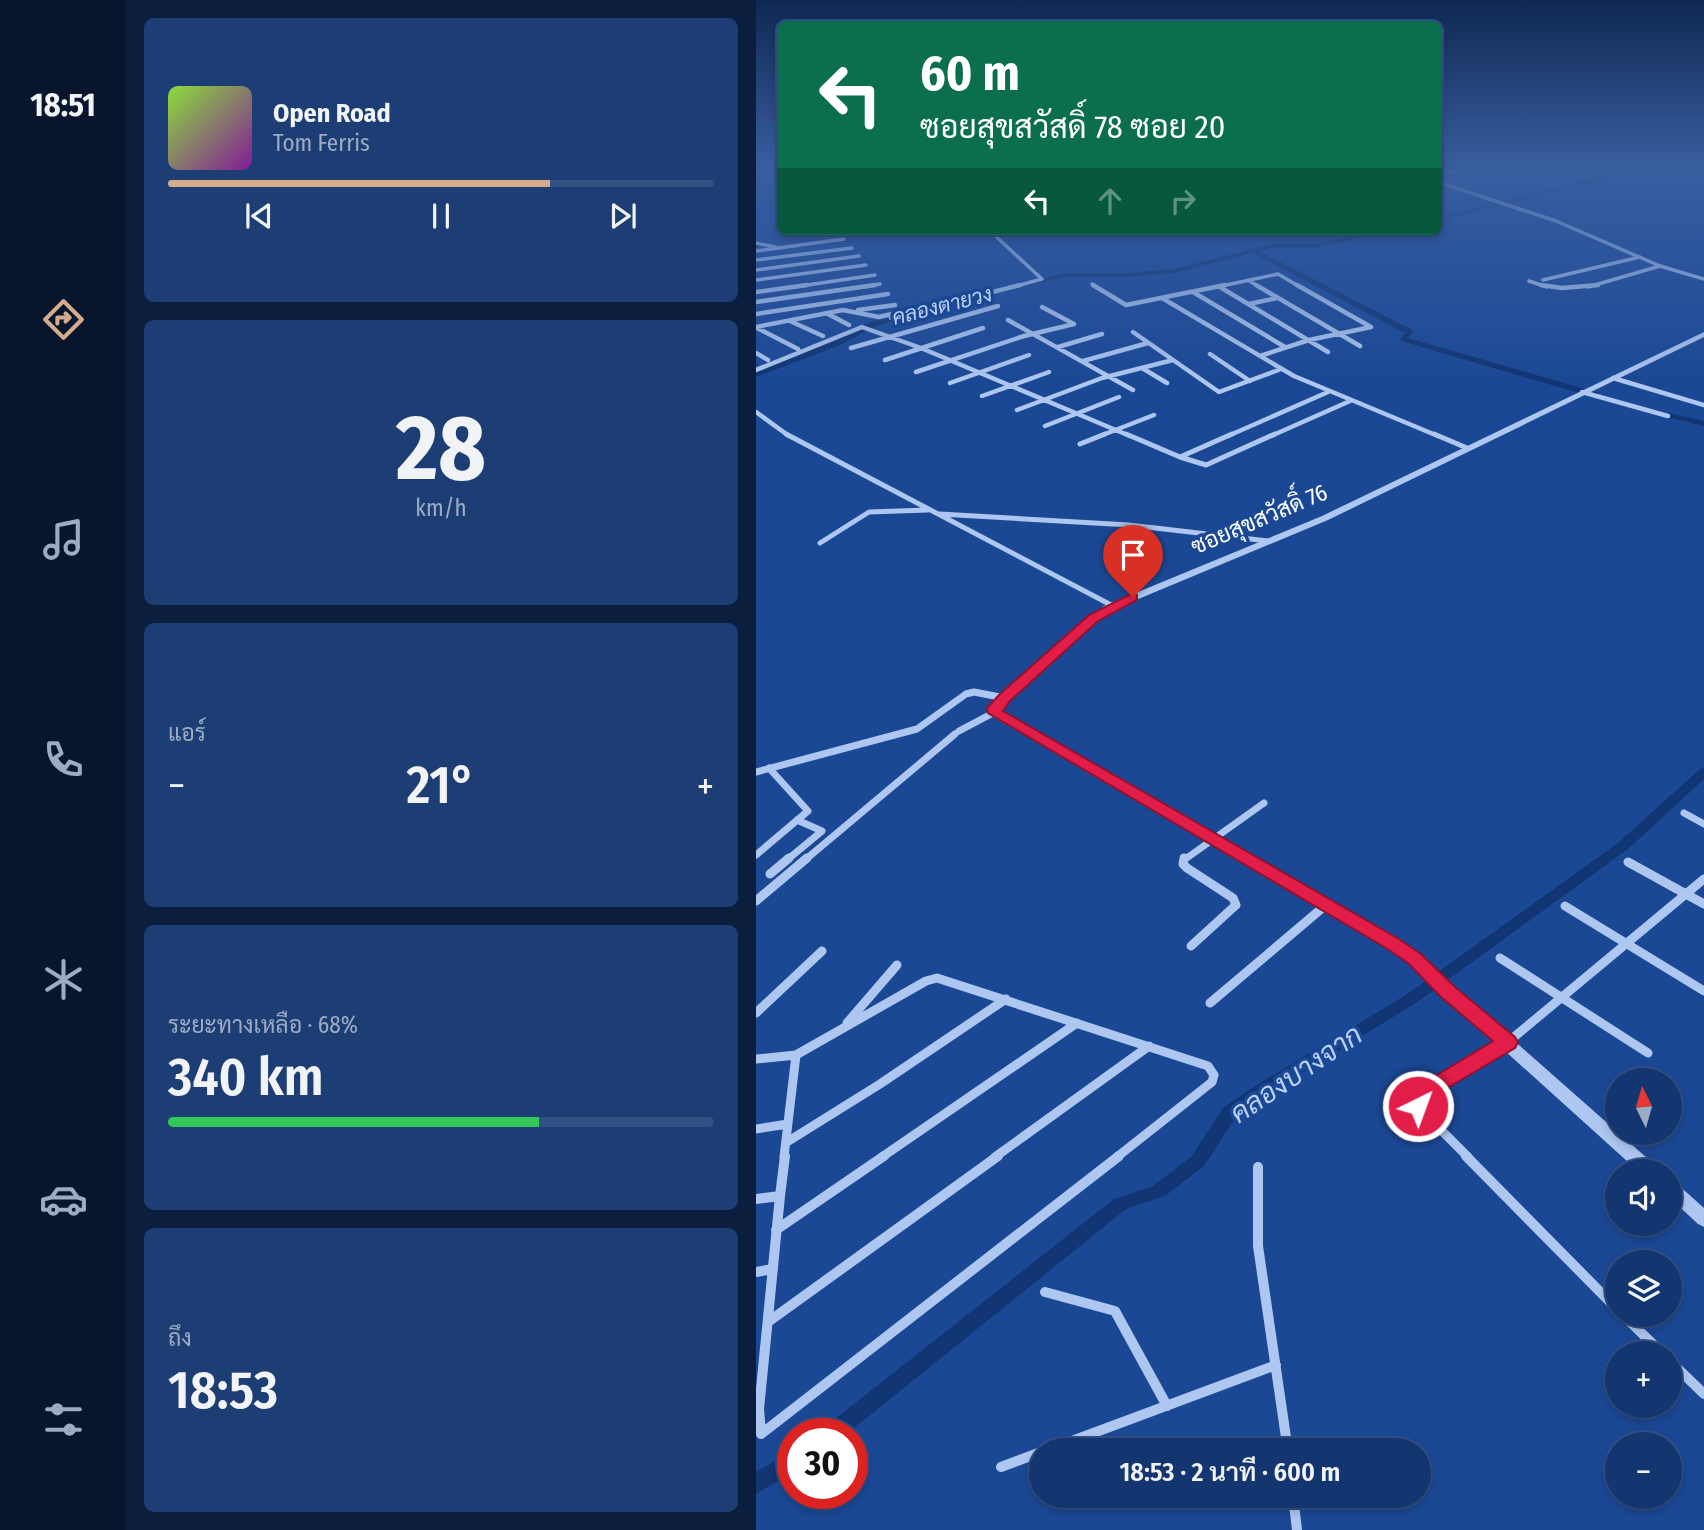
<!DOCTYPE html>
<html lang="th">
<head>
<meta charset="utf-8">
<style>
  :root { --surface:#143670; --page:#1d3e75; --text:#f1f3f6; --muted:#9dabc3; --line:#335083; --accent:#d6ab8b }
  body { margin:0; font-family:"Fira Sans Condensed",Sarabun,sans-serif; background:var(--page); color:var(--text); height:100vh; display:flex; flex-direction:column; font-size:26px; white-space:nowrap }
  * { box-sizing:border-box; margin:0 }
  p { font-size:23px; color:var(--muted) }
  .icon { flex:none; width:38px; height:38px; fill:none; stroke:currentColor; stroke-width:2; stroke-linecap:round; stroke-linejoin:round }
  .map { position:relative; flex:1; overflow:hidden }
  .panel { display:flex; flex-direction:column; gap:18px; padding:18px; background:#0b1e3e; width:630px }
  .panel>* { flex:none }
  .banner { position:absolute; left:21px; top:21px; width:665px; height:214px; border-radius:10px; box-shadow:0 4px 10px #0003,0 0 0 2px var(--line); background:#0b6e4f; color:#fff; overflow:hidden }
  .needle { width:46px; rotate:355deg }
  .controls { position:absolute; left:849px; top:1068px; display:grid; gap:14px }
  .controls a { display:grid; place-items:center; width:77px; height:77px; border-radius:50%; background:var(--surface); box-shadow:0 4px 10px #0003,0 0 0 2px var(--line); font-size:35px }
  .speed { position:absolute; left:21px; top:1418px; display:flex; gap:14px; font-size:35px; font-weight:700; text-align:center }
  .speed>* { display:grid; place-content:center; width:91px; height:91px; border-radius:50%; background:var(--surface); box-shadow:0 4px 10px #0003,0 0 0 2px var(--line); line-height:1 }
  .speed .limit { border:10px solid #d22; background:#fff; color:#111 }
  .pin { position:absolute; display:grid; place-items:center; width:60px; height:60px; color:#fff; margin:-72px -30px; border-radius:50% 50% 50% 0; rotate:-45deg; box-shadow:0 0 7px #0007 }
  .pin .icon { rotate:45deg }
  .me { position:absolute; width:77px; margin:-38px; rotate:42deg; stroke-linejoin:round; filter:drop-shadow(0 0 5px #0008) }
  .turn { display:flex; align-items:center; gap:24px; height:147px; padding:0 28px; font-size:32px }
  .turn .icon { width:91px; height:91px; stroke-width:2.5 }
  .turn b { display:block; font-size:49px; line-height:60px }
  .lanes { display:flex; align-items:center; height:66px; padding:0 28px; background:#0003; justify-content:center; gap:35px; direction:ltr }
  .lanes .off { opacity:.35 }
  .big { font-size:52px; font-weight:600; line-height:1.1 }
  .panel .tile { flex:1; display:flex; flex-direction:column; justify-content:center; gap:10px; min-width:0; padding:0 24px; border-radius:10px; background:var(--page) }
  .panel .dial { align-items:center; gap:0 }
  .dial b { font-size:91px; line-height:1 }
  .song { display:flex; align-items:center; gap:21px }
  .cover { width:84px; height:84px; border-radius:10px; background:linear-gradient(135deg,hsl(90 70% 55%),hsl(290 70% 35%)) }
  .played { height:7px; border-radius:4px; background:linear-gradient(90deg,var(--accent) 70%,var(--line) 70%) }
  .keys { display:flex; justify-content:space-around; direction:ltr }
  .heat { display:flex; justify-content:space-between; align-items:center; font-size:38px; direction:ltr }
  .charge { height:10px; border-radius:5px; background:linear-gradient(90deg,#34c759 68%,var(--line) 0) }
  .trip { position:absolute; left:273px; top:1438px; width:402px; height:70px; border-radius:35px; background:var(--surface); box-shadow:0 4px 10px #0003,0 0 0 2px var(--line); font-weight:600; line-height:70px; text-align:center }
  main { display:flex; flex:1; min-height:0 }
  .dock { display:flex; flex-direction:column; width:126px; justify-content:space-around; align-items:center; background:#08162d; color:var(--muted) }
  .dock .icon { width:49px; height:49px }
  .dock .on { color:var(--accent) }
  .dock b { font-size:32px; color:var(--text) }
  .map>svg:first-child { display:block }
</style>
</head>
<body>
<main>
<nav class="dock">
<b>18:51</b>
<svg class="icon on" aria-label="directions" viewBox="0 0 24 24"><path d="M12 3l9 9-9 9-9-9zM9 14v-3h6M13 9l2 2-2 2"/></svg>
<svg class="icon" aria-label="music" viewBox="0 0 24 24"><path d="M9 18V5l10-2v13"/><circle cx="6" cy="18" r="3"/><circle cx="16" cy="16" r="3"/></svg>
<svg class="icon" aria-label="phone" viewBox="0 0 24 24"><path d="M5 4h4l2 5-3 2q2 4 5 5l2-3 5 2v4C11 20 4 13 5 4z"/></svg>
<svg class="icon" aria-label="climate" viewBox="0 0 24 24"><path d="M12 3v18M4 7l16 10M4 17L20 7"/></svg>
<svg class="icon" aria-label="car" viewBox="0 0 24 24"><path d="M5 17H2v-5l4-1 3-4h7l3 4 3 1v5h-3M9 17h6M6 11h13"/><circle cx="7" cy="17" r="2"/><circle cx="17" cy="17" r="2"/></svg>
<svg class="icon" aria-label="filters" viewBox="0 0 24 24"><path d="M4 7h16M4 17h16"/><circle cx="9" cy="7" r="2"/><circle cx="15" cy="17" r="2"/></svg>
</nav>
<section class="panel">
<div class="tile">
<div class="song"><i class="cover"></i><div><b>Open Road</b><p>Tom Ferris</p></div></div>
<div class="played"></div>
<div class="keys"><svg class="icon" aria-label="previous" viewBox="0 0 24 24"><path d="M18 5L8 12l10 7zM5 5v14"/></svg><svg class="icon" aria-label="pause" viewBox="0 0 24 24"><path d="M8 5v14M16 5v14"/></svg><svg class="icon" aria-label="next" viewBox="0 0 24 24"><path d="M6 5l10 7-10 7zM19 5v14"/></svg></div>
</div>
<div class="tile dial"><b>28</b><p>km/h</p></div>
<div class="tile"><p>แอร์</p>
<div class="heat"><a>−</a><b class="big">21°</b><a>+</a></div>
</div>
<div class="tile"><p>ระยะทางเหลือ · 68%</p><b class="big">340 km</b><div class="charge"></div></div>
<div class="tile"><p>ถึง</p><b class="big">18:53</b></div>
</section>
<div class="map">
<svg width="948" height="1530" viewBox="0 0 948 1530">
  <rect width="100%" height="100%" fill="#1b4895"/>
  <g fill="none" stroke-linecap="round" stroke-linejoin="round">
    <!-- canal -->
    <path fill="#123573" fill-rule="evenodd" d="M 882,167 L 890,167 L 844,181 L 682,221 L 682,217 Z
      M 621,231 L 632,231 L 561,248 L 516,248 L 503,251 L 656,330 L 657,332 L 652,338 L 843,393 L 843,397 L 837,397 L 645,341 L 644,339 L 649,333 L 497,253 L 418,273 L 371,277 L 309,277 L 271,286 L 268,284 L 309,273 L 371,273 L 418,269 L 516,244 L 561,244 Z
      M 148,314 L 152,316 L 150,317 L 120,326 L 84,345 L 0,377 L 0,372 L 78,341 L 114,322 Z
      M 895,409 L 948,421 L 948,426 L 895,413 Z
      M 948,768 L 948,779 L 872,849 L 660,1003 L 511,1094 L 479,1118 L 448,1166 L 409,1196 L 370,1209 L 92,1433 L 67,1433 L 70,1426 L 358,1199 L 397,1186 L 436,1156 L 467,1108 L 499,1086 L 650,995 L 862,843 L 944,769 Z
      M 37,1450 L 37,1472 L 0,1494 L 0,1472 Z"/>
    <!-- minor-far5 -->
    <path stroke="#aec7f0" stroke-width="3.5" d="M 829,167 L 837,168
      M 858,170 L 864,167
      M 682,175 L 717,167
      M 682,182 L 800,221 L 904,266 L 948,279
      M 234,231 L 286,279 L 257,287
      M 0,243 L 19,247
      M 0,251 L 88,239
      M 0,260 L 96,248
      M 0,270 L 103,256
      M 0,280 L 110,265
      M 492,280 L 503,287
      M 787,280 L 884,257
      M 773,281 L 791,287
      M 336,284 L 340,287
      M 38,287 L 119,275
      M 107,287 L 124,284
      M 461,287 L 522,274 L 544,287
      M 832,287 L 904,266"/>
    <!-- minor-far4 -->
    <path stroke="#aec7f0" stroke-width="4.5" d="M 337,285 L 370,305 L 469,285
      M 500,285 L 604,346
      M 541,285 L 615,327
      M 785,285 L 806,288 L 842,285
      M 464,287 L 572,352
      M 0,292 L 51,285
      M 437,292 L 529,347
      M 406,298 L 538,376 L 682,436
      M 0,302 L 119,285
      M 493,304 L 521,298
      M 102,310 L 139,305
      M 0,314 L 132,294
      M 72,314 L 93,325
      M 135,318 L 264,285
      M 252,320 L 377,390
      M 34,321 L 67,336
      M 0,327 L 87,310 L 123,317 L 140,313
      M 1,328 L 42,349
      M 377,332 L 463,392 L 525,369
      M 302,347 L 346,334
      M 95,348 L 242,306
      M 0,353 L 12,360
      M 454,354 L 494,381
      M 504,356 L 553,340 L 615,327
      M 129,360 L 227,328
      M 327,361 L 392,343
      M 386,368 L 411,383
      M 0,370 L 106,327 L 165,348 L 374,436
      M 160,372 L 268,336 L 318,324 L 286,307
      M 857,378 L 948,405
      M 194,383 L 273,355
      M 826,392 L 912,416
      M 226,396 L 293,372
      M 261,410 L 346,378 L 417,360
      M 0,412 L 33,436
      M 289,426 L 363,397
      M 344,436 L 398,415
      M 472,436 L 572,392
      M 515,436 L 594,401"/>
    <!-- minor-far3 -->
    <path stroke="#aec7f0" stroke-width="5" d="M 30,434 L 357,606
      M 370,434 L 424,457 L 476,434
      M 678,434 L 711,448
      M 324,444 L 349,434
      M 424,457 L 450,465 L 519,434
      M 184,514 L 373,525 L 512,541
      M 64,543 L 113,512 L 172,510"/>
    <!-- minor-far2 -->
    <path stroke="#aec7f0" stroke-width="7" d="M 203,731 L 239,712
      M 0,772 L 161,729 L 210,694 L 218,692 L 249,698
      M 928,813 L 948,824
      M 0,855 L 52,811 L 13,768
      M 31,860 L 66,831 L 41,820
      M 49,860 L 199,734
      M 428,860 L 508,803"/>
    <!-- minor-far1 -->
    <path stroke="#aec7f0" stroke-width="9" d="M 428,858 L 427,864 L 431,868 L 477,898 L 480,905 L 435,946
      M 872,862 L 948,904
      M 14,874 L 33,858
      M 0,901 L 51,858
      M 809,906 L 948,991
      M 744,958 L 892,1053
      M 454,1003 L 571,904
      M 0,1013 L 66,951
      M 91,1023 L 141,965
      M 40,1055 L 170,981 L 181,978 L 452,1066 L 458,1075 L 456,1082 L 361,1157
      M 0,1059 L 40,1055 L 28,1157
      M 0,1129 L 32,1124
      M 31,1142 L 124,1084 L 250,999
      M 126,1157 L 321,1023
      M 239,1157 L 393,1046
      M 712,1157 L 661,1106 L 660,1098 L 752,1042 L 948,879"/>
    <!-- minor -->
    <path stroke="#aec7f0" stroke-width="10" d="M 710,1156 L 861,1309
      M 502,1167 L 502,1246 L 532,1451
      M 24,1196 L 3,1409 L 5,1434 L 363,1156
      M 0,1199 L 24,1196 L 29,1156
      M 20,1230 L 128,1156
      M 0,1272 L 17,1269
      M 289,1292 L 359,1311 L 411,1406
      M 866,1314 L 906,1353
      M 12,1322 L 242,1156
      M 914,1361 L 948,1394
      M 289,1451 L 520,1365
      M 245,1467 L 285,1452
      M 537,1496 L 541,1530"/>
    <!-- tertiary -->
    <path fill="#aec7f0" fill-rule="evenodd" d="M 948,332 L 948,337 L 572,520 L 356,610 L 293,663 L 244,711 L 501,857 L 663,954 L 697,987 L 900,1166 L 902,1171 L 882,1171 L 687,995 L 653,962 L 491,863 L 237,717 L 232,710 L 285,659 L 348,606 L 566,516 Z
      M 914,1181 L 920,1183 L 948,1208 L 948,1227 L 942,1224 L 914,1198 Z"/>
  </g>
  <!-- sky -->
  <linearGradient id="sky" x2="0" y2="1"><stop stop-color="#0f2852"/><stop offset="0.44" stop-color="#395ea0"/><stop offset="1" stop-color="#395ea0" stop-opacity="0"/></linearGradient>
  <rect width="948" height="381" fill="url(#sky)"/>
  <!-- route -->
  <path fill="#e11d48" stroke="#92132f" stroke-width="2" d="M 377,593 L 381,595 L 381,600 L 342,621 L 254,701 L 247,711 L 643,939 L 665,954 L 699,987 L 759,1037 L 762,1042 L 759,1048 L 671,1100 L 669,1112 L 662,1115 L 654,1112 L 649,1098 L 653,1092 L 737,1041 L 685,997 L 652,963 L 630,948 L 232,713 L 231,708 L 244,694 L 333,615 Z"/>
  <g text-anchor="middle" dominant-baseline="central" stroke-width="7" stroke-linejoin="round" paint-order="stroke">
    <!-- far-water labels -->
    <g font-size="21" font-style="italic" fill="#bbd1f6" stroke="#1b4895">
      <text transform="translate(186 306) rotate(-14)">คลองตายวง</text>
    </g>
    <!-- street labels -->
    <g font-size="23" fill="#fff" stroke="#1b4895">
      <text transform="translate(503 519) rotate(-23)">ซอยสุขสวัสดิ์ 76</text>
    </g>
    <!-- near-water labels -->
    <g font-size="28" font-style="italic" fill="#bbd1f6" stroke="#1b4895">
      <text transform="translate(540 1074) rotate(-34)">คลองบางจาก</text>
    </g>
  </g>
</svg>
<div class="controls">
<a><svg class="needle" viewBox="-14 -14 28 28"><path d="M0-13l5 13h-10z" fill="#e53935"/><path d="M0 13l5-13h-10z" fill="#9dabc3"/></svg></a>
<a><svg class="icon" aria-label="sound" viewBox="0 0 24 24"><path d="M4 9h4l5-4v14l-5-4H4zM17 9q2 3 0 6"/></svg></a>
<a><svg class="icon" aria-label="layers" viewBox="0 0 24 24"><path d="M12 4l9 5-9 5-9-5zM3 14l9 5 9-5"/></svg></a>
<a>+</a>
<a>−</a>
</div>
<div class="speed"><div class="limit">30</div></div>
<div class="pin" style="left:377px;top:597px;background:#d93025"><svg class="icon" aria-label="arrive" viewBox="0 0 24 24"><path d="M6 21V4h12l-3 4 3 4H6"/></svg></div>
<svg class="me" style="left:662px;top:1106px" viewBox="-20 -20 40 40"><circle r="17" fill="#e11d48" stroke="#fff" stroke-width="3"/><path d="M0-11L8 9 0 5-8 9z" fill="#fff"/></svg>
<div class="trip">18:53 · 2 นาที · 600 m</div>
<div class="banner">
<div class="turn"><svg class="icon" aria-label="left" viewBox="0 0 24 24"><path d="M17 20v-9H6M10 6l-5 5 5 5"/></svg><div><b>60 m</b>ซอยสุขสวัสดิ์ 78 ซอย 20</div></div>
<div class="lanes"><svg class="icon" aria-label="left" viewBox="0 0 24 24"><path d="M17 20v-9H6M10 6l-5 5 5 5"/></svg><svg class="icon off" aria-label="ahead" viewBox="0 0 24 24"><path d="M12 20V5M6 11l6-6 6 6"/></svg><svg class="icon off" aria-label="right" viewBox="0 0 24 24"><path d="M7 20v-9h11M14 6l5 5-5 5"/></svg></div>
</div>
</div>
</main>
</body>
</html>
